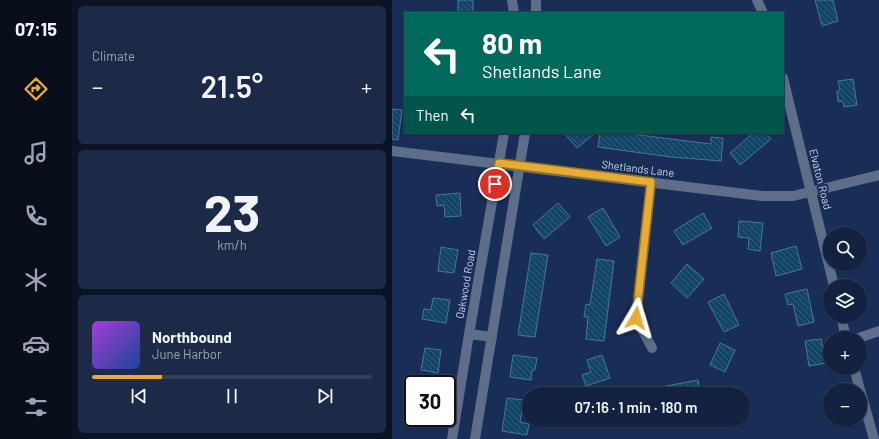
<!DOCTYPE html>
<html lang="en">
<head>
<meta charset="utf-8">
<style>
  :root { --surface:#132240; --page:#1c2a47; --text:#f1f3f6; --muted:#9da4b1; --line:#323f59; --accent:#e5ad35 }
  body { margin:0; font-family:Barlow,sans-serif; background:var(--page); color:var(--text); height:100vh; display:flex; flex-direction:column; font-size:15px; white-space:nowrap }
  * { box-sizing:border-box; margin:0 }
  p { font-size:13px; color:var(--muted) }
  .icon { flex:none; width:22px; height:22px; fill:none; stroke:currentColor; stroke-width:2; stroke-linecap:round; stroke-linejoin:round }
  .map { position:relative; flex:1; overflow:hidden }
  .details { display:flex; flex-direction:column; gap:6px; padding:6px; background:#0a1323; width:320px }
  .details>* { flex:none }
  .banner { position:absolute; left:12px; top:12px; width:380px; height:122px; border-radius:0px; box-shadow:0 1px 3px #0004,0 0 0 1px var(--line); background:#00695c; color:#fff; overflow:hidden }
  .buttons { position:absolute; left:431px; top:227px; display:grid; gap:8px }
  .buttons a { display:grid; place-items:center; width:44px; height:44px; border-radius:50%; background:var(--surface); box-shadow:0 1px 3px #0004,0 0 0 1px var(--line); font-size:20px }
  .speed { position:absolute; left:12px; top:375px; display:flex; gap:8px; font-size:20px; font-weight:700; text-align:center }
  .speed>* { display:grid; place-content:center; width:52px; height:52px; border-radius:50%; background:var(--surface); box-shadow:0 1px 3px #0004,0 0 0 1px var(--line); line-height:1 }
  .speed .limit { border:2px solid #111; border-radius:6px; background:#fff; color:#111 }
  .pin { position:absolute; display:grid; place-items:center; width:34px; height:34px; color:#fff; margin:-17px; border:2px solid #fff; border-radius:50%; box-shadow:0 1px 4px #0007 }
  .me { position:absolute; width:44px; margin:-22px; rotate:7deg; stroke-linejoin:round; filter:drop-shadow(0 0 3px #0008) }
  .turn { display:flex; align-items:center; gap:14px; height:84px; padding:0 12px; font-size:18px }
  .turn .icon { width:52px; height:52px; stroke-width:2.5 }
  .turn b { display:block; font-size:28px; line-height:34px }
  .then { display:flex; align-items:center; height:38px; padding:0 12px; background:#0003; gap:8px; font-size:15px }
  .big { font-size:30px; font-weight:600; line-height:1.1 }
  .details .card { flex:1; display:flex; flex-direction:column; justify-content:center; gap:6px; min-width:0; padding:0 14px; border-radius:6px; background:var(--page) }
  .details .dial { align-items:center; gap:0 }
  .dial b { font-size:52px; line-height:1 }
  .song { display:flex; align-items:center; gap:12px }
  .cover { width:48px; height:48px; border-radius:6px; background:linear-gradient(135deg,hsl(280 70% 55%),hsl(220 70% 35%)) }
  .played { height:4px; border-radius:2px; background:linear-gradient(90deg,var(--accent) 25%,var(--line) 25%) }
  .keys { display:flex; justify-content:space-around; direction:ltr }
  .heat { display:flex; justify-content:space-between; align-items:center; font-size:22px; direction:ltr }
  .trip { position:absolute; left:130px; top:387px; width:228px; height:40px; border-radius:20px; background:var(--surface); box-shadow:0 1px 3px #0004,0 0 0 1px var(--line); font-weight:600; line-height:40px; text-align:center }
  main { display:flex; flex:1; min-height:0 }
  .tab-bar { display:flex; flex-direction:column; width:72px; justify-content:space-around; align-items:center; background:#080e1a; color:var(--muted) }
  .tab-bar .icon { width:28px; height:28px }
  .tab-bar .active { color:var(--accent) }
  .tab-bar b { font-size:18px; color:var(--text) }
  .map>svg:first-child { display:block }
</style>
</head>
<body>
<main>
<nav class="tab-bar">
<b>07:15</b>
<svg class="icon active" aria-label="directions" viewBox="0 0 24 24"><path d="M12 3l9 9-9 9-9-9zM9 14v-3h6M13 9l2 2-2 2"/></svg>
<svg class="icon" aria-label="music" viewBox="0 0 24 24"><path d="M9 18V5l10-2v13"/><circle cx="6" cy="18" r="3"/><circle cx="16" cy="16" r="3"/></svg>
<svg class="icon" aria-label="phone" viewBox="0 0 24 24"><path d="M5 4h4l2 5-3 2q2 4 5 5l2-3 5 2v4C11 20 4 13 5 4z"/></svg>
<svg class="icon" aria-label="climate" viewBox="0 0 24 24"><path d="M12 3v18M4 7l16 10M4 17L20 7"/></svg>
<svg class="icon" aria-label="car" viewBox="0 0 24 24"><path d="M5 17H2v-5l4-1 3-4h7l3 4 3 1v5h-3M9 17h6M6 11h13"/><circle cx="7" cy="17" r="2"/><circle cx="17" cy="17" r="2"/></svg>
<svg class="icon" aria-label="filters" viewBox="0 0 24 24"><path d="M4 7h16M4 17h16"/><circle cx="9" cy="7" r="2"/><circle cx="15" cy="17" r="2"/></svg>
</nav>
<section class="details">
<div class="card"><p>Climate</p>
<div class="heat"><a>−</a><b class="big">21.5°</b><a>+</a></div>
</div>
<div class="card dial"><b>23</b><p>km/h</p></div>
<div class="card">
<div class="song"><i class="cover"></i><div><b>Northbound</b><p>June Harbor</p></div></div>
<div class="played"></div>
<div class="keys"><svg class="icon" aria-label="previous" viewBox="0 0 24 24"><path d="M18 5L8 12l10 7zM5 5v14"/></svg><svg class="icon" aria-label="pause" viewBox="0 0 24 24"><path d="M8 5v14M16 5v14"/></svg><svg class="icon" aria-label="next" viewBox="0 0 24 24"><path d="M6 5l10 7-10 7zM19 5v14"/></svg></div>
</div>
</section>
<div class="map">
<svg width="487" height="439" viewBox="0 0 487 439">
  <defs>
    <pattern id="building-back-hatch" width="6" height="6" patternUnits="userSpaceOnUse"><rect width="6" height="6" fill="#124465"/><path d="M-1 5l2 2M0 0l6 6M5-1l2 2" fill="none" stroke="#335e7b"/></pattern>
  </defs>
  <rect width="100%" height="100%" fill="#192e56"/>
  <!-- building -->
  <path fill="url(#building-back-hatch)" stroke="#47779b" d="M 66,0 L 81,0 L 81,13 L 66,13 Z
    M 423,0 L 441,0 L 446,21 L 430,26 Z
    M 461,79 L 465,105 L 452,107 L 451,101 L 446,102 L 445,91 L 448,90 L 446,81 Z
    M 0,109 L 10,110 L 6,140 L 0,139 Z
    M 172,133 L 203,133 L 185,148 Z
    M 208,133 L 231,133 L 319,144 L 319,137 L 331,138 L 329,161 L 279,157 L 206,147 Z
    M 361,133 L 374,133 L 379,139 L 348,165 L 338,153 Z
    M 68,193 L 69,216 L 53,217 L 52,205 L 45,206 L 44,195 Z
    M 166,203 L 178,217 L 152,239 L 141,225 Z
    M 211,208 L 228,237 L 214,246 L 196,217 Z
    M 311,213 L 320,228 L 291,245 L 282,231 Z
    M 347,221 L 371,223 L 368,251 L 356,249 L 357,238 L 346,237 Z
    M 404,246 L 410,269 L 384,276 L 379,253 Z
    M 49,247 L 66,250 L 62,273 L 46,271 Z
    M 139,253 L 156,255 L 143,337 L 126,335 Z
    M 205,259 L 222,261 L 212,341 L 194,339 L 196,317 L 192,317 L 194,304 L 198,305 Z
    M 295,264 L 312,279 L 295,298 L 279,283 Z
    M 415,289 L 422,322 L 406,326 L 401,304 L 396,305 L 393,294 Z
    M 332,294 L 347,325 L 332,332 L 316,302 Z
    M 41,298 L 58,300 L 54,323 L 30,319 L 32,309 L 39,310 Z
    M 429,339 L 434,363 L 417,366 L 413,341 Z
    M 328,343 L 343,350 L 333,372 L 318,365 Z
    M 33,348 L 49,350 L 46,373 L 29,370 Z
    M 121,355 L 145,358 L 143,370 L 140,370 L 139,380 L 118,377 Z
    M 210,355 L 218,378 L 194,386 L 190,375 L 199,372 L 195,360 Z
    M 306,380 L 308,394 L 275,394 L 274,386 Z
    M 115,398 L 132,400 L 128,422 L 137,424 L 135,435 L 110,431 Z"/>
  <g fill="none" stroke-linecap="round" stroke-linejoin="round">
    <!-- minor -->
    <path stroke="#5e6e89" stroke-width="10" d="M 120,0 L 122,13
      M 144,0 L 144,13
      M 365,0 L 371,13
      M 391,78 L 442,286
      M 0,151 L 370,196 L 401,196 L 487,175
      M 259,182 L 244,318 L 260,348
      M 449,316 L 454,338
      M 77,334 L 100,337
      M 467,338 L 487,331
      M 462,368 L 482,439
      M 60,439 L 77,334 L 112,133
      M 83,439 L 133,133"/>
  </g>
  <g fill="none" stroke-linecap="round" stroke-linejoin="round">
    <defs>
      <path id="route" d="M 103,184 L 107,163 L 259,182 L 244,318"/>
    </defs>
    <!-- route casing -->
    <use href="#route" stroke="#957022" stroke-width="10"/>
    <!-- route -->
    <use href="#route" stroke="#e5ad35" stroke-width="7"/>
  </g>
  <g text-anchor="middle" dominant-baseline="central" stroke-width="4" stroke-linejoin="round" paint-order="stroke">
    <!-- street labels -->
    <g font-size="11" fill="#c5d3ec" stroke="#192e56">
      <text transform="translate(246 168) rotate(7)">Shetlands Lane</text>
      <text transform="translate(429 179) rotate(76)">Elvaton Road</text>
      <text transform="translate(73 284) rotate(-80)">Oakwood Road</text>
    </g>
  </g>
</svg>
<div class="buttons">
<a><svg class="icon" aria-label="search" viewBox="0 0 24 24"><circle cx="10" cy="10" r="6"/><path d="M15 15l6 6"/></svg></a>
<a><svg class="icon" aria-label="layers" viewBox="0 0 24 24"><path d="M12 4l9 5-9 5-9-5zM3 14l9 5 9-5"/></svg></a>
<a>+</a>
<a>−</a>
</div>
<div class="speed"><div class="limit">30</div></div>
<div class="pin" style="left:103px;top:184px;background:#d93025"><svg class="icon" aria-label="arrive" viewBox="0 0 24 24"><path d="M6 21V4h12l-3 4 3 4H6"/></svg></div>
<svg class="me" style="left:244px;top:318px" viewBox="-20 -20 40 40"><path d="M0-17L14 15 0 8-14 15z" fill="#e5ad35" stroke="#fff" stroke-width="4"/></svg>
<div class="trip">07:16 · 1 min · 180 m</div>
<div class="banner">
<div class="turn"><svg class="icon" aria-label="left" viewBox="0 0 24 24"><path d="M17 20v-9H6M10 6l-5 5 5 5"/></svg><div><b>80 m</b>Shetlands Lane</div></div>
<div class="then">Then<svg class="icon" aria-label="left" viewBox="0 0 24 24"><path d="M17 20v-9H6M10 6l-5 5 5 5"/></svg></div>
</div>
</div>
</main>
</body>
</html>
